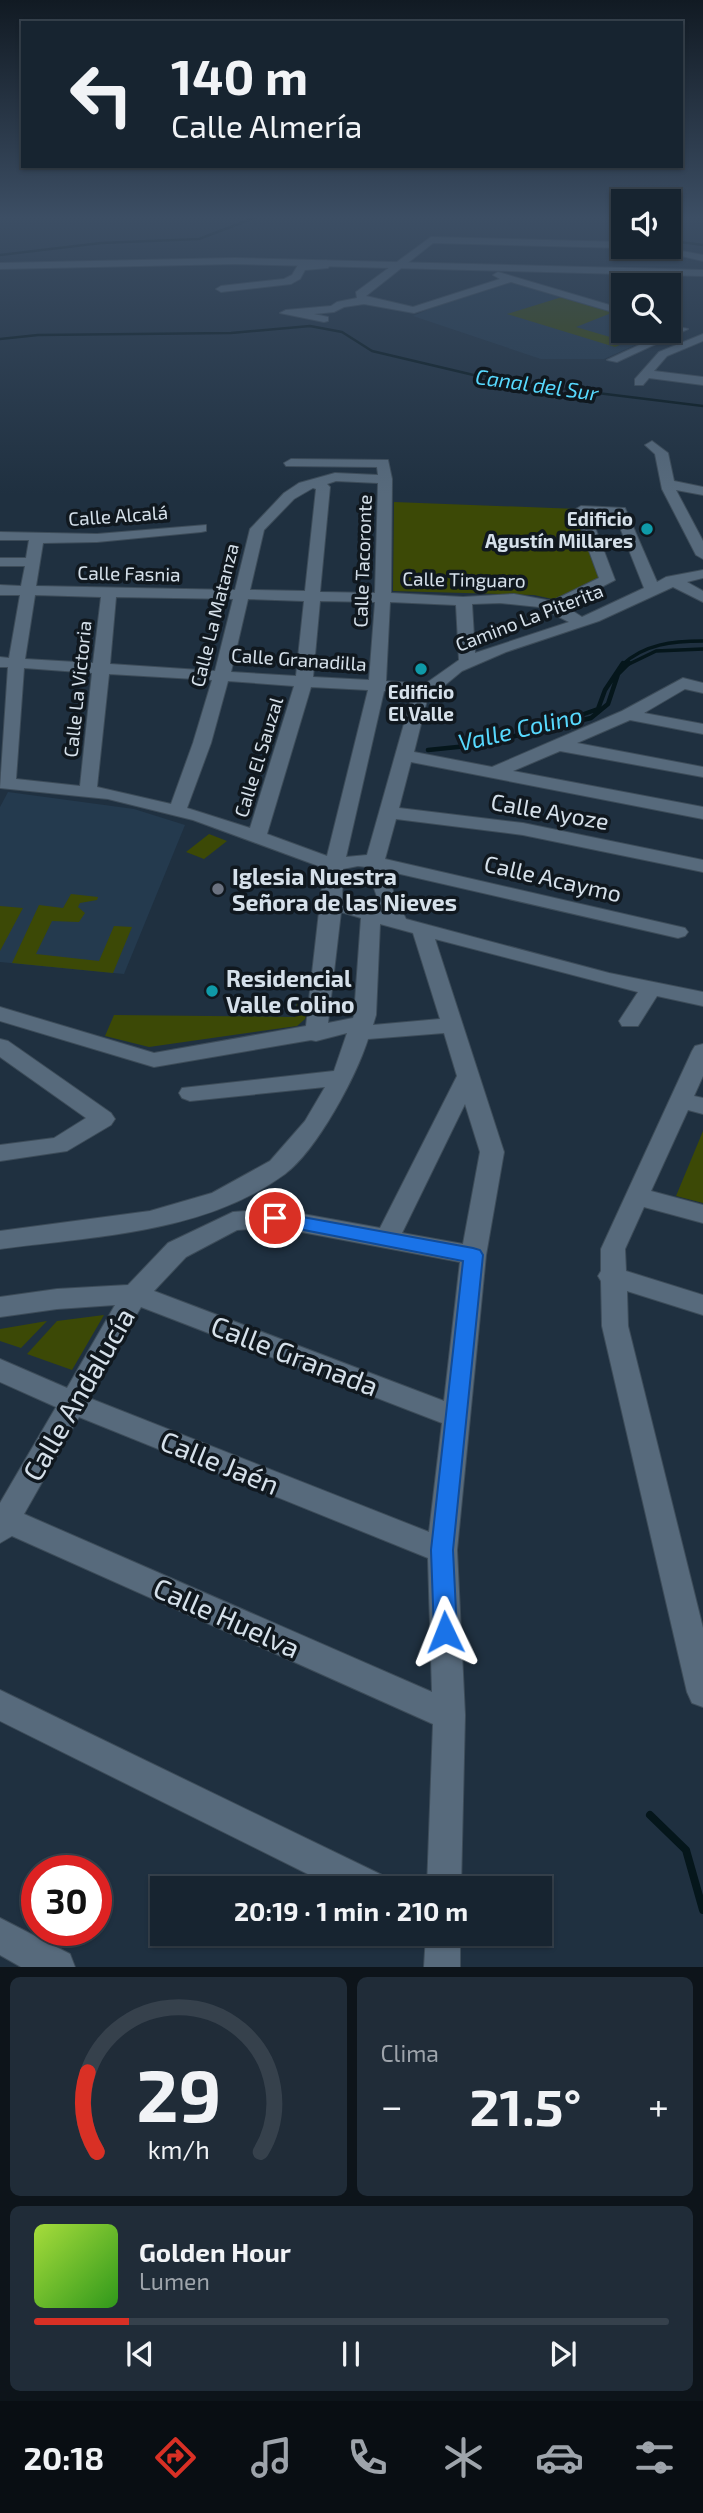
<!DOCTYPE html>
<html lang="es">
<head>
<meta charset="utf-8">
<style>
  :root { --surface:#172430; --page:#202c38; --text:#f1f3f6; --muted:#9ea4ab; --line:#36414c; --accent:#d93025 }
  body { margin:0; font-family:"Exo 2",sans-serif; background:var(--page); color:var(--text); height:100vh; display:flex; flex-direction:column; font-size:26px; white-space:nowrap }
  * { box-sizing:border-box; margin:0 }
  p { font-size:23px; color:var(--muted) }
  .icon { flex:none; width:38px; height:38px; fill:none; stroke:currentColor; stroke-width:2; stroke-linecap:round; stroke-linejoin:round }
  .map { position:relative; height:1967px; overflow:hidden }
  .sheet { display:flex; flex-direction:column; gap:10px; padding:10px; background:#0d141a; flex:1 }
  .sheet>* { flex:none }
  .banner { position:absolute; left:21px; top:21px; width:662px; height:147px; border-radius:0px; box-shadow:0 2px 5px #0004,0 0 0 2px var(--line); background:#172430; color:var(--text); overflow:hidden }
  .tools { position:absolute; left:611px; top:189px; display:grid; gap:14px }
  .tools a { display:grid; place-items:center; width:70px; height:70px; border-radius:0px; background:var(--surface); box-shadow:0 2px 5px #0004,0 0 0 2px var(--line); font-size:35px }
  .speed { position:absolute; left:21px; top:1855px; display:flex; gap:14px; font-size:35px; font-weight:700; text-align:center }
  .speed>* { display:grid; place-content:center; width:91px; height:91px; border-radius:50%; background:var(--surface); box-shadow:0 2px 5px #0004,0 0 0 2px var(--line); line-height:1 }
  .speed .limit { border:10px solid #d22; background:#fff; color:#111 }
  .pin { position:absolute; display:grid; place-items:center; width:60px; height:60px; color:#fff; margin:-30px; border:4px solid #fff; border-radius:50%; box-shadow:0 2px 7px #0007 }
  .me { position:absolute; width:77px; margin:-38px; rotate:358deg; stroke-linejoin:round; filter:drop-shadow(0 0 5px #0008) }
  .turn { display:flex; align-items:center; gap:24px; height:147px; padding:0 35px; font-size:32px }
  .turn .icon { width:91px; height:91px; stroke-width:2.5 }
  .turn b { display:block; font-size:49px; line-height:60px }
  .big { font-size:52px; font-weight:700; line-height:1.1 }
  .sheet .card { flex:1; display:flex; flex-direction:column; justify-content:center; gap:10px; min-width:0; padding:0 24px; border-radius:10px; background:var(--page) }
  .sheet .dial { align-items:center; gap:0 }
  .dial svg { height:182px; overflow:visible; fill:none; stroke:var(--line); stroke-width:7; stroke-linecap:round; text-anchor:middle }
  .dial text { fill:var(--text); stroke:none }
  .song { display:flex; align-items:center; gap:21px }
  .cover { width:84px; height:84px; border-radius:10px; background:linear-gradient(135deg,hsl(80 70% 55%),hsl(110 70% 35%)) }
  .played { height:7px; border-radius:4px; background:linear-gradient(90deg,var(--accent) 15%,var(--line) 15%) }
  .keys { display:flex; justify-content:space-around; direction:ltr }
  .heat { display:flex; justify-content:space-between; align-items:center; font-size:38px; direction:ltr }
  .sheet .tiles { flex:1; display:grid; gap:10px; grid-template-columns:1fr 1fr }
  .card:last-child { grid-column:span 2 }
  .trip { position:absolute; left:150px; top:1876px; width:402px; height:70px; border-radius:0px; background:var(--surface); box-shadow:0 2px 5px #0004,0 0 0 2px var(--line); font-weight:700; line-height:70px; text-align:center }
  .dock { display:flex; height:112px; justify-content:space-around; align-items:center; background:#090e13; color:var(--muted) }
  .dock .icon { width:49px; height:49px }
  .dock .selected { color:var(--accent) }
  .dock b { font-size:32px; color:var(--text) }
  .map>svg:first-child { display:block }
</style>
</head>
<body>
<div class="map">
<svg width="703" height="1967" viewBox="0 0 703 1967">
  <rect width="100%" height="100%" fill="#1f3040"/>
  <!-- built -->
  <path fill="#243a4e" d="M 512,282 L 623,315 L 623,331 L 666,331 L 604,359 L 541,359 L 413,316 L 460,296 Z
    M 8,792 L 134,809 L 185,825 L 124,974 L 0,962 L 0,807 Z"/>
  <!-- green -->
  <path fill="#3c4906" d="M 562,297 L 614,312 L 576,327 L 627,342 L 615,347 L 507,314 Z
    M 394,502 L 578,509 L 603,580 L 557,600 L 534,595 L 393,591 Z
    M 209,834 L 227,841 L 204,859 L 186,852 Z
    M 71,894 L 98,897 L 97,900 L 80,903 L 78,907 L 85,913 L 79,922 L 52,921 L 36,954 L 99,961 L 114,926 L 132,927 L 113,973 L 12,963 L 39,905 L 63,908 Z
    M 0,906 L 23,908 L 0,951 Z
    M 297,1002 L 310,1004 L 305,1019 L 297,1026 L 149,1047 L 105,1036 L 114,1015 L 295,1017 Z
    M 703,1131 L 703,1203 L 676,1196 Z
    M 104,1315 L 72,1370 L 27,1354 L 57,1321 Z
    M 47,1321 L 21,1348 L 0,1341 L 0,1329 Z"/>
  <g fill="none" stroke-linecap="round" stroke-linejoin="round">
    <!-- stream-far3 -->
    <path stroke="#05161b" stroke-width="2.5" d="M 668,237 L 680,242 L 703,245
      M 0,255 L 101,243 L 199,239 L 254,218
      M 0,339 L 38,335 L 231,333 L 310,326 L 342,332 L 372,351 L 499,381 L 703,406"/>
    <!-- stream-far2 -->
    <path stroke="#05161b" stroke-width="3.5" d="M 622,665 C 644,644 673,641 703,641
      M 627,665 L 656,651 L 703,649"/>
    <!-- stream-far1 -->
    <path stroke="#05161b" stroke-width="4.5" d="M 553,725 L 598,709 L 605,690 L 623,663
      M 428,750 L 477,745 L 591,718 L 608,704 L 618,674 L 629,663"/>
    <!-- stream -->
    <path stroke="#05161b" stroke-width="8" d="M 650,1815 L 686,1850 L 703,1910"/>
    <!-- river -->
    <path fill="#05161b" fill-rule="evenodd" d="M 611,218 L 623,218 L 623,228 L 618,227 Z"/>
    <defs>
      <path id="street" d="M 431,237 L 623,242 L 623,247 L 627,247 L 623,248 L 433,243 L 366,296 L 413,307 L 500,279 L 493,275 L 498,272 L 623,309 L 623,315 L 511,282 L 414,313 L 364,304 L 344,307 L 334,312 L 314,314 L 328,317 L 328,321 L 324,322 L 280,313 L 286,310 L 331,306 L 337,302 L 357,298 L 356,292 Z
        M 642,247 L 661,247 L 703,255 L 703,261 Z
        M 326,260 L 331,263 L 328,268 L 305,270 L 300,279 L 291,284 L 221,292 L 216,289 L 221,286 L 284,279 L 292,275 L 298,265 L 321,263 Z
        M 678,327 L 688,329 L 617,362 L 607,360 Z
        M 703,334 L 703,341 L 667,356 L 654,371 L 703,377 L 703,385 L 649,378 L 643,385 L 635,385 L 635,379 L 659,352 Z
        M 652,441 L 668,453 L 674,481 L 703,487 L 703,495 L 676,490 L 703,541 L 703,559 L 696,555 L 662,489 L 655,454 L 645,445 Z
        M 291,459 L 388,460 L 392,479 L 391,593 L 463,597 L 514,594 L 552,601 L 599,578 L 574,510 L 581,506 L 625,508 L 657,582 L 666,577 L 703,570 L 703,578 L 687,582 L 703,591 L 703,602 L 673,587 L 599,621 L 506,652 L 462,671 L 427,700 L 414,752 L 492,767 L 622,711 L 683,678 L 703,683 L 703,693 L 685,689 L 644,713 L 703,724 L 703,734 L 630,720 L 577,743 L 703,767 L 703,777 L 560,751 L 513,771 L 703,807 L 703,819 L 411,762 L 399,808 L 523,823 L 703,860 L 703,872 L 523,835 L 396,819 L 385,859 L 685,928 L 688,932 L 685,936 L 678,938 L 387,871 L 395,897 L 406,919 L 609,973 L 703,992 L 703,1006 L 657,996 L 638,1026 L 622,1026 L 619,1021 L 638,992 L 435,939 L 504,1152 L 486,1255 L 457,1550 L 465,1715 L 461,1888 L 427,1888 L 433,1724 L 12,1536 L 0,1543 L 0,1503 L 56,1407 L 0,1382 L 0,1359 L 67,1388 L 115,1305 L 57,1309 L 0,1317 L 0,1297 L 57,1289 L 128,1285 L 168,1243 L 233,1212 L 275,1209 L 380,1228 L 457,1076 L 444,1033 L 368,1039 C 356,1077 317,1150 285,1174 C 205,1233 95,1236 0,1249 L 0,1231 L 150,1211 L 212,1193 L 270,1161 L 305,1121 L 325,1087 L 190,1101 L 182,1098 L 179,1093 L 182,1088 L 334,1071 L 347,1033 L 316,1041 L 311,1040 L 154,1067 L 0,1021 L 0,1007 L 154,1053 L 306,1026 L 324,868 L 193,820 L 108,799 L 0,788 L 8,667 L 0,667 L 0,657 L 9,658 L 20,595 L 0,595 L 0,585 L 21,586 L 25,566 L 0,566 L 0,558 L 26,558 L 29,540 L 0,540 L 0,532 L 97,534 L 206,525 L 206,531 L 201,532 L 97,542 L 43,543 L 36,586 L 235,590 L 250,529 L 284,493 L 299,483 L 335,473 L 378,475 L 377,467 L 286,466 L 284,463 ZM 336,481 L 378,483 L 375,593 L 320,592 L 330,487 L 327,484 ZM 313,488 L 316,489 L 305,591 L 250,590 L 264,530 L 294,499 ZM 590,514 L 615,515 L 644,588 L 582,617 L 565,606 L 615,580 ZM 35,595 L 101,597 L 93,663 L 25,659 ZM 116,597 L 233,599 L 215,671 L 110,664 ZM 248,599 L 304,601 L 296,676 L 231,672 ZM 320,601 L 375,602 L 369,680 L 313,677 ZM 390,602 L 456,605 L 459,660 L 425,684 L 386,681 ZM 500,603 L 539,607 L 569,622 L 475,653 L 472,604 ZM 24,668 L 92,673 L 80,786 L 16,779 ZM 109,674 L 212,680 L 193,743 L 171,804 L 97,787 ZM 228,681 L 294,686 L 250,828 L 187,808 L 211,743 ZM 311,687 L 368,690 L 327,856 L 267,834 ZM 384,691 L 415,693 L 411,699 L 367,855 L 346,857 ZM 358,866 L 367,867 L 382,912 L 342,900 L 343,869 ZM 341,912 L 361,918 L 354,1015 L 353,1018 L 328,1023 ZM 380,924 L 413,933 L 440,1019 L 373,1025 L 376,1015 ZM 465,1104 L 480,1152 L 463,1244 L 402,1233 ZM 275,1227 L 460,1262 L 444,1401 L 154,1291 L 186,1257 L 237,1230 ZM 141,1307 L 442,1423 L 429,1532 L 89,1398 ZM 79,1417 L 428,1558 L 432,1692 L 24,1514 Z
        M 0,1039 L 8,1041 L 111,1113 L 115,1119 L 111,1125 L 67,1151 L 0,1161 L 0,1145 L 54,1138 L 86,1118 L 0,1057 Z
        M 703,1044 L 703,1076 L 694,1096 L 703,1098 L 703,1114 L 688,1110 L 651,1191 L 703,1205 L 703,1223 L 644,1207 L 625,1249 L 626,1271 L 703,1295 L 703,1315 L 627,1291 L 628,1326 L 703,1628 L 703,1707 L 692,1703 L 687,1692 L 602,1326 L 601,1281 L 598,1276 L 601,1271 L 601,1249 L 692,1051 L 695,1046 Z
        M 0,1690 L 384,1876 L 389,1888 L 336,1888 L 0,1721 Z
        M 0,1918 L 70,1954 L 75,1967 L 21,1967 L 0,1955 Z
        M 426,1934 L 460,1934 L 460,1967 L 424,1967 Z"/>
      <path id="secondary" d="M 235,258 L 703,270 L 703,276 L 235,264 L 0,269 L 0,263 Z"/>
    </defs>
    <!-- street casing -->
    <use href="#street" stroke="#3d4c59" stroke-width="2"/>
    <!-- secondary casing -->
    <use href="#secondary" stroke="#3d4c59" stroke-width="2"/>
    <!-- street -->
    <use href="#street" fill="#576a7c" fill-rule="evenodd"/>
    <!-- secondary -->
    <use href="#secondary" fill="#576a7c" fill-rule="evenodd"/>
  </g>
  <!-- sky -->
  <linearGradient id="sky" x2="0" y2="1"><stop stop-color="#111a23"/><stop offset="0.44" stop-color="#3c4e64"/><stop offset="1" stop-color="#3c4e64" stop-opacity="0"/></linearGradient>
  <rect width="703" height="494" fill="url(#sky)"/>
  <!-- route -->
  <path fill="#1a73e8" stroke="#114b97" stroke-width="2" d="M 275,1212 L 473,1248 L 480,1250 L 483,1255 L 453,1550 L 457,1632 L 453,1640 L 445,1643 L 437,1640 L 434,1632 L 431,1550 L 463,1261 L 268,1223 L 265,1218 L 268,1214 Z"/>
  <!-- markers -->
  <g fill="#0f9aa8" stroke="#10181f" stroke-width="2.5">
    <circle cx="647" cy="529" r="7"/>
    <circle cx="421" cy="669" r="7"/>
    <circle cx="212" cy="991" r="7"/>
  </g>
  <circle fill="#6b7280" stroke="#10181f" stroke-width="2.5" cx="218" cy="889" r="7"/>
  <g text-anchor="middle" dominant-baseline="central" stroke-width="7" stroke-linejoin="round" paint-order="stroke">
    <!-- far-street labels -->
    <g font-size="19" fill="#d5e0ea" stroke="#10181f">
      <text transform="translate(118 515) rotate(-4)">Calle Alcalá</text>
      <text transform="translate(362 561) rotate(-88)">Calle Tacoronte</text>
      <text transform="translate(129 573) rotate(1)">Calle Fasnia</text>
      <text transform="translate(464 579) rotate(1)">Calle Tinguaro</text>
      <text transform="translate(214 615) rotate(-76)">Calle La Matanza</text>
      <text transform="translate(529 617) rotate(-21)">Camino La Piterita</text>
      <text transform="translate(299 659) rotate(4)">Calle Granadilla</text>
      <text transform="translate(77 689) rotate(-84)">Calle La Victoria</text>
      <text transform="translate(258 757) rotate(-73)">Calle El Sauzal</text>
    </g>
    <!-- far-poi labels -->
    <g font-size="19" font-weight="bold" fill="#d5e0ea" stroke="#10181f" text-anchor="end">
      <text x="633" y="518">Edificio<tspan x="633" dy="22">Agustín Millares</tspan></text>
      <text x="421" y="691" text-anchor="middle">Edificio<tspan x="421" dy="22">El Valle</tspan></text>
    </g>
    <!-- far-water labels -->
    <g font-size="21" font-style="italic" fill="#57d9fe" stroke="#10181f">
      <text transform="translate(537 384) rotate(8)">Canal del Sur</text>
    </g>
    <!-- street labels -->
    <g font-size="23" fill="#d5e0ea" stroke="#10181f">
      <text transform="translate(550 811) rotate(10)">Calle Ayoze</text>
      <text transform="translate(553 878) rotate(13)">Calle Acaymo</text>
    </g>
    <!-- poi labels -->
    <g font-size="23" font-weight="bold" fill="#d5e0ea" stroke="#10181f" text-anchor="start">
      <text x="232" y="876">Iglesia Nuestra<tspan x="232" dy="26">Señora de las Nieves</tspan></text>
      <text x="226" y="978">Residencial<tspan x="226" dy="26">Valle Colino</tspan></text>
    </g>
    <!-- water labels -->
    <g font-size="24" font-style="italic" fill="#57d9fe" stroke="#10181f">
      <text transform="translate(520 728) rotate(-13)">Valle Colino</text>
    </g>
    <!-- near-street labels -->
    <g font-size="28" fill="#d5e0ea" stroke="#10181f">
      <text transform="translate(295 1355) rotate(21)">Calle Granada</text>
      <text transform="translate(78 1394) rotate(-60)">Calle Andalucía</text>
      <text transform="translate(220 1462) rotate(22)">Calle Jaén</text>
      <text transform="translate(227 1617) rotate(24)">Calle Huelva</text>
    </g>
  </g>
</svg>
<div class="tools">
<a><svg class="icon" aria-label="sound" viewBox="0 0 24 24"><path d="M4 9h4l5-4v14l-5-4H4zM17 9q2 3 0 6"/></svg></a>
<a><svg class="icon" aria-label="search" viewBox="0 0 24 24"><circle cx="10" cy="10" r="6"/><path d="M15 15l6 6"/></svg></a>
</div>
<div class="speed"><div class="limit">30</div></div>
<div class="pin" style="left:275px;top:1218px;background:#d93025"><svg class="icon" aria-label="arrive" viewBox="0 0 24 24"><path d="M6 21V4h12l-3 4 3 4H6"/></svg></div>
<svg class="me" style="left:445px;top:1632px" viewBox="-20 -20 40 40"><path d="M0-17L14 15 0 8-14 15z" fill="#1a73e8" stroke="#fff" stroke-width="4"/></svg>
<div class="trip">20:19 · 1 min · 210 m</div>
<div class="banner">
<div class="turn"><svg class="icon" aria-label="left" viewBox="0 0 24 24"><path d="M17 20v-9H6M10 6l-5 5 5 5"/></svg><div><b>140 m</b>Calle Almería</div></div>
</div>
</div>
<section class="sheet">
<div class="tiles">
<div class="card dial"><svg viewBox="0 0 100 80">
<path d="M14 69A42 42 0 1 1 86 69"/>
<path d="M14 69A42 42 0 0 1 10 34" stroke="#d93025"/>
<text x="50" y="56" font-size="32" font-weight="700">29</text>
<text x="50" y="72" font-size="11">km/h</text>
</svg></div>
<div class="card"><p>Clima</p>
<div class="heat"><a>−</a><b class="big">21.5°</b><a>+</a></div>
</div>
<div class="card">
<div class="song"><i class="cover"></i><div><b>Golden Hour</b><p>Lumen</p></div></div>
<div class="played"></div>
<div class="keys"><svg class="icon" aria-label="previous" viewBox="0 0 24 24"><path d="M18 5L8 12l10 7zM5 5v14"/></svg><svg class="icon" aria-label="pause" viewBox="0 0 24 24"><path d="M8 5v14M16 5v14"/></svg><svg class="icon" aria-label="next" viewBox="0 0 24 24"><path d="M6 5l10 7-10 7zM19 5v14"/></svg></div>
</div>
</div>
</section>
<nav class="dock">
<b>20:18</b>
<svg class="icon selected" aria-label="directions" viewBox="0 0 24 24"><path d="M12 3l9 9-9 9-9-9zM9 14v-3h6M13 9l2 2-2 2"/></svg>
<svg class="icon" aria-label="music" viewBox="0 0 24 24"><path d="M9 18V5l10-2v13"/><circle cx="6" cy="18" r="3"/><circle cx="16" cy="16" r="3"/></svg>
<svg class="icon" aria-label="phone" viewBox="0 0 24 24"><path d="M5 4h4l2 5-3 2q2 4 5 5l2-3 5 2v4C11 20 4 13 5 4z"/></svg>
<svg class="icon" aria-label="climate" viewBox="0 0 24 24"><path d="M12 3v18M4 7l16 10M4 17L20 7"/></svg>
<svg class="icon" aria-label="car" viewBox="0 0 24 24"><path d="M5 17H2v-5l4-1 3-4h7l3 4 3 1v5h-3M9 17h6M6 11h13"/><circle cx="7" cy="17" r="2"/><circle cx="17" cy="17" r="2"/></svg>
<svg class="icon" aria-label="filters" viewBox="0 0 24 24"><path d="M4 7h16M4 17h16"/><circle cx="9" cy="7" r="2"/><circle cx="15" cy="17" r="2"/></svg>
</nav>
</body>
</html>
